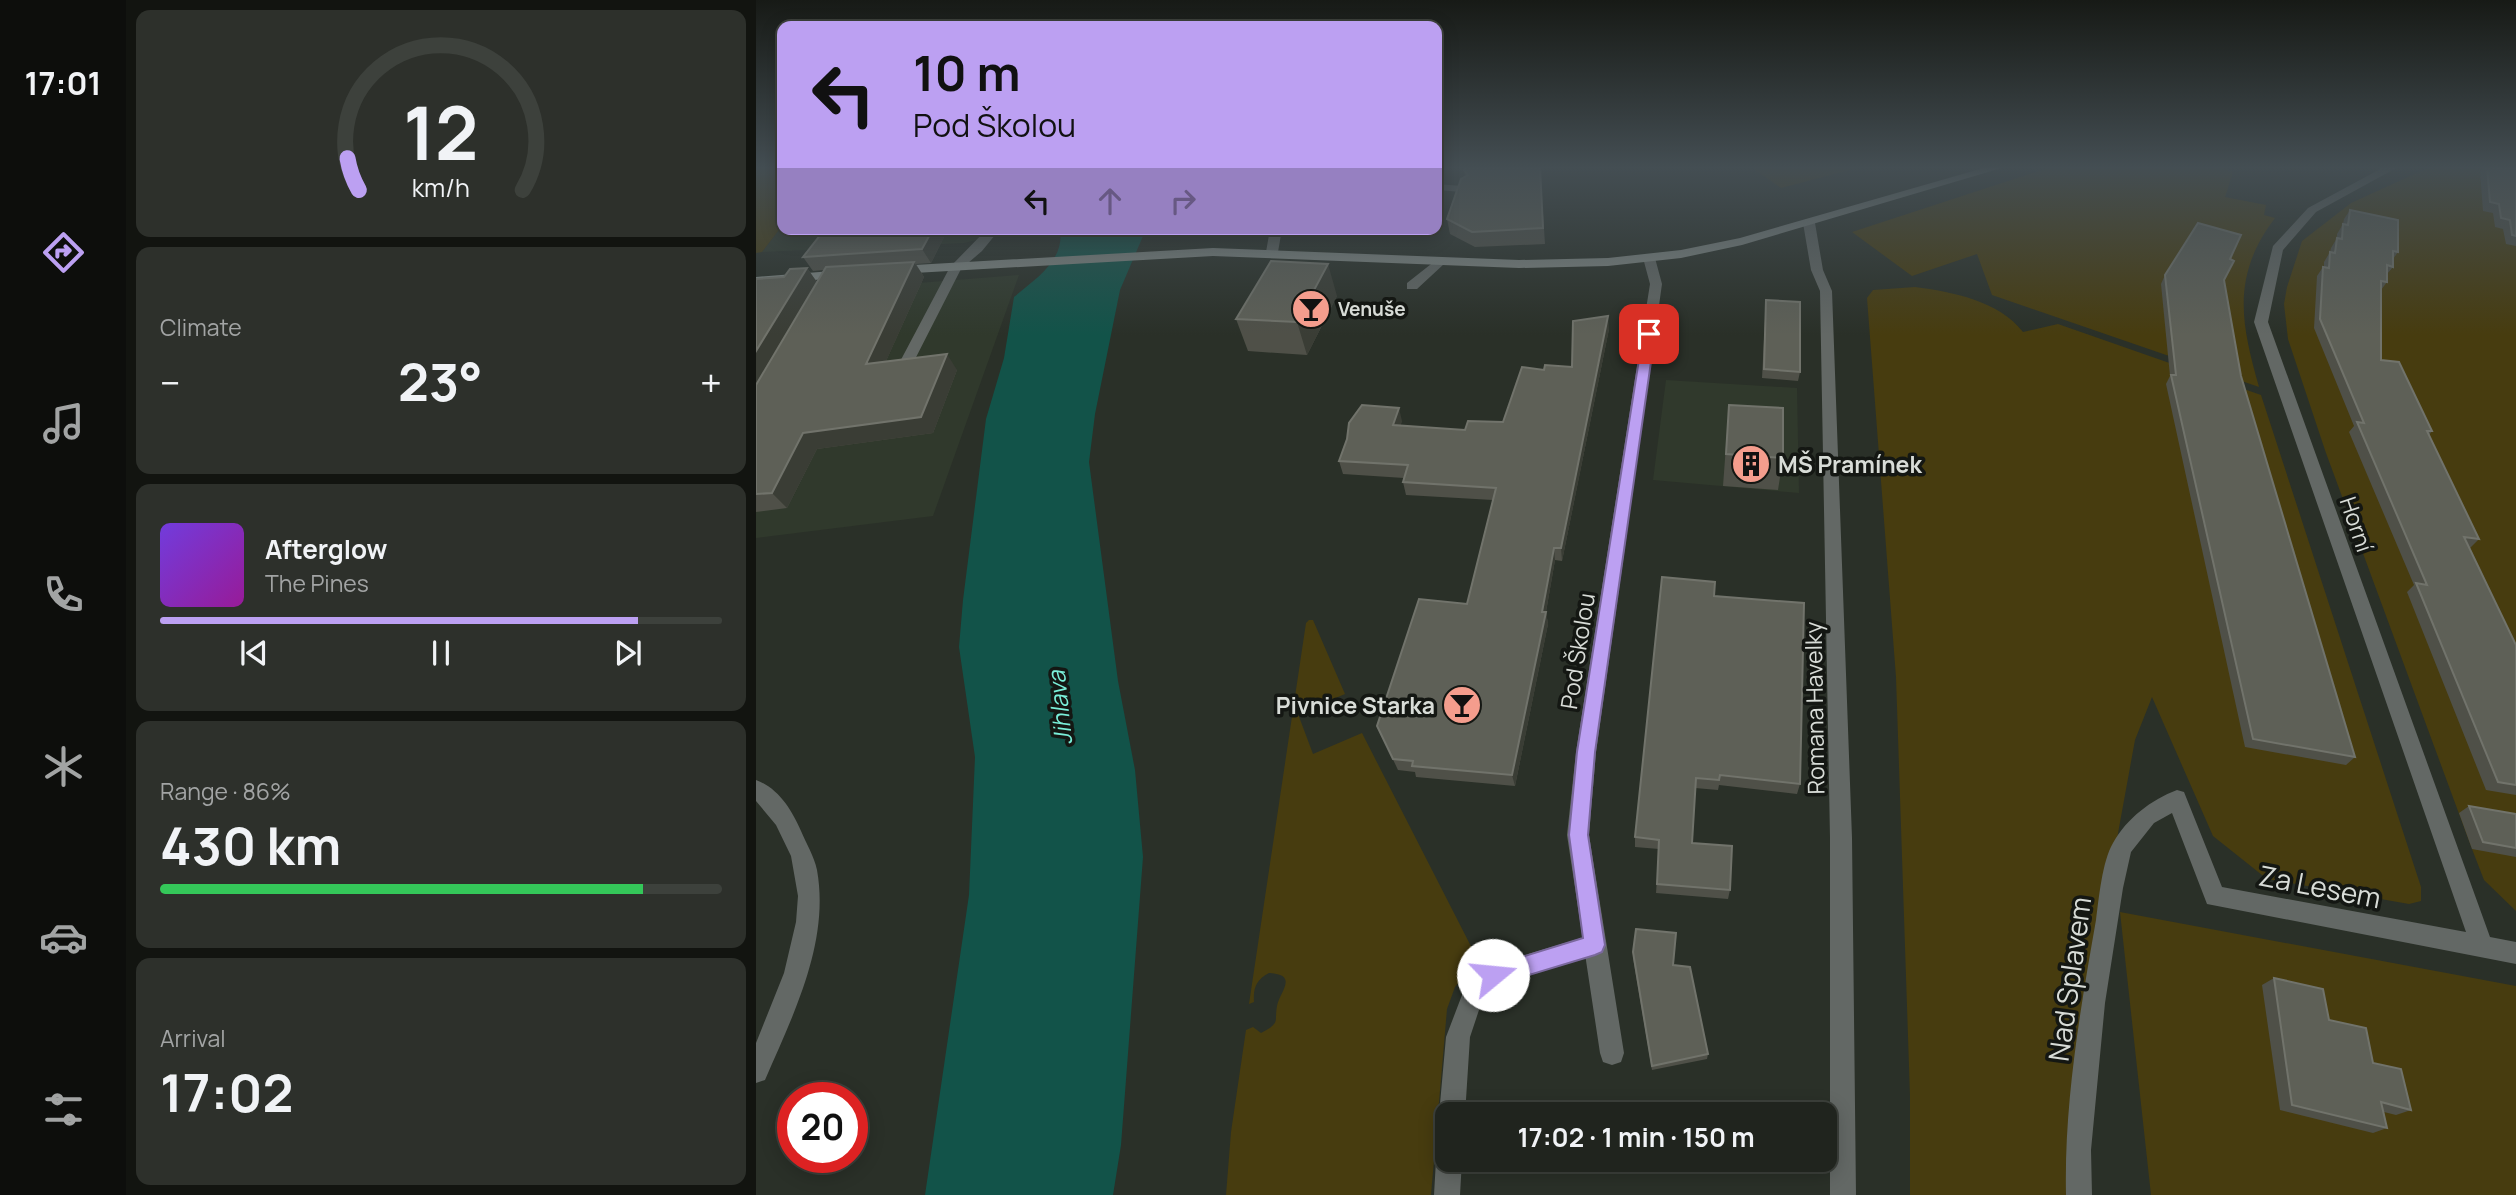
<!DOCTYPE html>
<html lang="en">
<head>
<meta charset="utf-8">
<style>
  :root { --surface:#20241e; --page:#2d302b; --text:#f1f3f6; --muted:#a2a4a4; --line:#3d413c; --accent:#bca0f2 }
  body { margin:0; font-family:Manrope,sans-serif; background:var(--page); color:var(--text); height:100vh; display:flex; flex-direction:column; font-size:26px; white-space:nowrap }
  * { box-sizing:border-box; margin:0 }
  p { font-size:23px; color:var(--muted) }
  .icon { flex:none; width:38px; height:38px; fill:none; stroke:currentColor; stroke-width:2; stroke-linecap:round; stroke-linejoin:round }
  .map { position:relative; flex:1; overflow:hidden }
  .panel { display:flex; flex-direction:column; gap:10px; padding:10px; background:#121410; width:630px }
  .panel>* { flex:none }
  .top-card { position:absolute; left:21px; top:21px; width:665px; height:214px; border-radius:14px; box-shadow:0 4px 18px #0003,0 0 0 2px var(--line); background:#bca0f2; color:#111; overflow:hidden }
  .speed { position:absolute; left:21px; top:1082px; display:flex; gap:14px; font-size:35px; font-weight:700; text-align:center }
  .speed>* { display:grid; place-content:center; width:91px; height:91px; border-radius:50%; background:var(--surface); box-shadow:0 4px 18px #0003,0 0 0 2px var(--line); line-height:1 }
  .speed .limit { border:10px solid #d22; background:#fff; color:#111 }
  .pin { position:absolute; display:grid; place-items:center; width:60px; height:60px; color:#fff; margin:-30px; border-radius:14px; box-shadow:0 4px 10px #0006 }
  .me { position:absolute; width:77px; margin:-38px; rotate:73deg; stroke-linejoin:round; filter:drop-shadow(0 0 5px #0008) }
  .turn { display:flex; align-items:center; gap:24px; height:147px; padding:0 21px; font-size:32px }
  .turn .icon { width:91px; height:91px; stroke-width:2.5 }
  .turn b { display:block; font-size:49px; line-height:60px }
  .lanes { display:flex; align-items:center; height:66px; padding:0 21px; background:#0003; justify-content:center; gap:35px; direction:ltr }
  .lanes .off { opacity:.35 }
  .big { font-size:52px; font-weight:700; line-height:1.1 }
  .panel .card { flex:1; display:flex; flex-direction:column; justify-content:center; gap:10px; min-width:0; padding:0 24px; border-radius:14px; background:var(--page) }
  .panel .dial { align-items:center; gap:0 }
  .dial svg { height:182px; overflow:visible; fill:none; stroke:var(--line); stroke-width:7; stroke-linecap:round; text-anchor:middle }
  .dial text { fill:var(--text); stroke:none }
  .song { display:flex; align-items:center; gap:21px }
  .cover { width:84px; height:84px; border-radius:10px; background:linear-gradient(135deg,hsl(260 70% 55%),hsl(300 70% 35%)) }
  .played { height:7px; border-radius:4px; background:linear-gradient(90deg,var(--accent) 85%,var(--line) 85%) }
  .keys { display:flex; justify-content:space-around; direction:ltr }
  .heat { display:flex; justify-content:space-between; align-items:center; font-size:38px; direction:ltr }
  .charge { height:10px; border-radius:5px; background:linear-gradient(90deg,#34c759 86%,var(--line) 0) }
  .trip { position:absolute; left:679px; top:1102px; width:402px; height:70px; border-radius:14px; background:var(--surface); box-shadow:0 4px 18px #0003,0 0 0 2px var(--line); font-weight:700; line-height:70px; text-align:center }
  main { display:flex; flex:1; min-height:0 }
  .tabs { display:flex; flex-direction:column; width:126px; justify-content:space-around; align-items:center; background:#0d0e0c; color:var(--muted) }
  .tabs .icon { width:49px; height:49px }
  .tabs .selected { color:var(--accent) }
  .tabs b { font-size:32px; color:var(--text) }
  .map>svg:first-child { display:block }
</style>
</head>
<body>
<main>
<nav class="tabs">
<b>17:01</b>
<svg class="icon selected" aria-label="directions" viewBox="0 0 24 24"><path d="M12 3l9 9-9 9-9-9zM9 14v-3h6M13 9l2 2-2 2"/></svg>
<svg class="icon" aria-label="music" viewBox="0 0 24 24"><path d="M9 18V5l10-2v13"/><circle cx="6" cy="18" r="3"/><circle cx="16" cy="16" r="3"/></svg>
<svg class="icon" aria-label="phone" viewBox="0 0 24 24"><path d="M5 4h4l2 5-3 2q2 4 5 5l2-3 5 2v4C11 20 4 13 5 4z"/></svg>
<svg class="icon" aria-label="climate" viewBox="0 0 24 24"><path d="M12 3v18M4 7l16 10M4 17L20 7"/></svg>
<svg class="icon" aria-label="car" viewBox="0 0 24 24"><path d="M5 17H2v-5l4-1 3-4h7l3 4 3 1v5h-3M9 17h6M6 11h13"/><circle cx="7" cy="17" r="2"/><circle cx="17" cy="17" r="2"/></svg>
<svg class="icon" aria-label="filters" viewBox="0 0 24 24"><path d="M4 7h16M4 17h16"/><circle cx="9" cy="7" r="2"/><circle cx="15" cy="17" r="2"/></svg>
</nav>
<section class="panel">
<div class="card dial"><svg viewBox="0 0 100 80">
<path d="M14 69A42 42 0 1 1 86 69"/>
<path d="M14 69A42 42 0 0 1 9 55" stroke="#bca0f2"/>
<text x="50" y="56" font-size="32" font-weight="700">12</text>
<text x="50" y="72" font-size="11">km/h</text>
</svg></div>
<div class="card"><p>Climate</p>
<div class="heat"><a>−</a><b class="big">23°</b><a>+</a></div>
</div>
<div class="card">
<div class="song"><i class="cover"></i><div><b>Afterglow</b><p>The Pines</p></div></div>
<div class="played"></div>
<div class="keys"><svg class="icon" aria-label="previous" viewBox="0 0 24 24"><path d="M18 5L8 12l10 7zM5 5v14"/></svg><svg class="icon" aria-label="pause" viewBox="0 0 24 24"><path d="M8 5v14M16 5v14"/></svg><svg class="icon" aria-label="next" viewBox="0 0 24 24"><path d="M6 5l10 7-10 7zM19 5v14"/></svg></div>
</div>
<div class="card"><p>Range · 86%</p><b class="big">430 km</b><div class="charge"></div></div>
<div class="card"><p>Arrival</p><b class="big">17:02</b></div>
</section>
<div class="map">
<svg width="1760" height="1195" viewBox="0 0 1760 1195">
  <rect width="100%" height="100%" fill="#2a3028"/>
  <!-- built -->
  <path fill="#30392c" d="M 26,226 L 26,229 L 269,229 L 208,243 L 6,252 Z
    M 263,275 L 177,516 L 0,538 L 0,296 Z
    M 910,380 L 1041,388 L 1043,493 L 897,480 Z"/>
  <!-- green -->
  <path fill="#473c0f" d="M 0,167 L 26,167 L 26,226 L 6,252 L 0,253 Z
    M 995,167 L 1105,167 L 1025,188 Z
    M 1295,167 L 1461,167 L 1477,172 L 1469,197 L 1510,205 L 1508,215 L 1519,218 C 1475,276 1485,323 1503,387 L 1236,295 L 1221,254 L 1156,276 L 1096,232 Z
    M 1674,167 L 1760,167 L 1760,911 L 1728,880 L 1716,849 L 1570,453 L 1532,339 L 1528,304 L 1531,287 L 1546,241 L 1595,203 Z
    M 1159,287 C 1197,292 1243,301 1267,332 L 1302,324 L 1505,395 L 1665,887 L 1665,901 L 1653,904 L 1511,879 L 1457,836 L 1396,697 L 1379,740 L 1331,1003 L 1311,1195 L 1154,1195 L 1154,1096 L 1140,677 L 1111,298 L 1117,290 Z
    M 553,620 L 557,620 L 589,694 L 542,714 L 557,754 L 606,733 L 722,960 L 699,987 L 691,1009 L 675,1195 L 470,1195 L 475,1132 L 490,1030 L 497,1027 L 505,1033 C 525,1022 518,1023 521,1006 C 524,991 543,975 513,973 C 500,980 497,988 498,1002 L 493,1004 L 550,623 Z
    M 1364,912 L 1760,986 L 1760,1195 L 1395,1195 Z"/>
  <!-- water -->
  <path fill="#125349" d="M 304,229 L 390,229 L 364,290 L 339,414 L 333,462 L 362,681 L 379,770 L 387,857 L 365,1145 L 357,1195 L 169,1195 L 213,895 L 219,757 L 203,647 L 207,600 L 230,419 L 248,358 L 258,297 C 279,279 309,261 304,229 Z"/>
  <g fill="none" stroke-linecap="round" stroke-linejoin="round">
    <!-- service -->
    <path fill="#636865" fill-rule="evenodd" d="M 681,184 L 706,186 L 712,189 L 706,192 L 681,190 Z
      M 231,229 L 244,229 L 226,251 L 205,269 L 153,371 L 151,374 L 141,374 L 139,371 L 194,267 Z
      M 684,257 L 690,261 L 688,264 L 661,289 L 651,289 L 651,283 Z
      M 839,934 L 847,937 L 850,945 L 847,953 L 744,984 L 723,1010 L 714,1037 L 709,1115 L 691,1115 L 691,1126 L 687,1124 L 683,1115 L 690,1037 L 706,995 L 729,967 Z
      M 691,1148 L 691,1160 L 706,1160 L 704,1195 L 678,1195 L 680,1160 L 684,1151 Z"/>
    <!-- minor -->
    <path fill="#636865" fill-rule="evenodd" d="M 1628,167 L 1642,167 L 1560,212 L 1527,250 L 1512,322 L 1734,937 L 1760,942 L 1760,964 L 1451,904 L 1416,813 L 1398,823 L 1375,852 L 1367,888 L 1349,1003 L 1335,1150 L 1336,1195 L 1310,1195 C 1308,1103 1324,1011 1340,920 C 1343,898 1346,862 1357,843 C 1371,818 1395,800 1421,790 L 1428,792 L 1466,887 L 1710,932 L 1498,322 L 1517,246 L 1552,208 Z
      M 514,229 L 526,229 L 522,252 L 516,256 L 510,252 Z
      M 893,254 L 899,258 L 906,284 L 840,752 L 833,835 L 868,1053 L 865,1062 L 856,1065 L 847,1062 L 844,1053 L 811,835 L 820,752 L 894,284 L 887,258 Z
      M 0,780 C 22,788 36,810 45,831 C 50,843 58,856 61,870 C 74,943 37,1015 9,1080 L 0,1083 L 0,1043 L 28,973 L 40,922 L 42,896 L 35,856 L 20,825 L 0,801 Z"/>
    <!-- tertiary -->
    <path fill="#636865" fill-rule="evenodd" d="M 1053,219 L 1059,223 L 1067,270 L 1076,291 L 1096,838 L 1100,1195 L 1074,1195 L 1074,838 L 1064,291 L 1055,270 L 1047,223 Z"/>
    <!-- secondary -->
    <path fill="#818884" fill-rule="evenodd" d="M 1231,167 L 1249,167 L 986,245 L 925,258 L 852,266 L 763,268 L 457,256 L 141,274 L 135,270 L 141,266 L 457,248 L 763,260 L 852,258 L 925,250 L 984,238 Z
      M 89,270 L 95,274 L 93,277 L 0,285 L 0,277 Z"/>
  </g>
  <!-- wall -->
  <path fill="#4f5048" d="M 784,167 L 789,244 L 719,247 L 694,234 L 691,219 L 709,177 L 708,170 Z
    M 1727,167 L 1760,168 L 1760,246 L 1750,244 L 1747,229 L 1739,227 L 1737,213 L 1727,211 L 1724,171 Z
    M 1594,210 L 1642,252 L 1637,259 L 1637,267 L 1631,274 L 1631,282 L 1625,290 L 1625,360 L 1676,431 L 1673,435 L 1723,539 L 1714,548 L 1760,645 L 1760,795 L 1730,790 L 1651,592 L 1658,585 L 1593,432 L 1598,426 L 1558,328 L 1561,276 L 1567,267 L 1568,267 L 1568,262 L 1574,252 L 1575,248 L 1581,238 L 1581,234 L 1587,224 L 1588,219 Z
    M 69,229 L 192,229 L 175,263 L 160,264 L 168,277 L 130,361 L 201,370 L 177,433 L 61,449 L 31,508 L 0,512 L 0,279 L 28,277 L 51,268 L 61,282 L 68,270 L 57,271 L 47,257 Z
    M 1474,259 L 1468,280 L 1485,376 L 1599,757 L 1590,765 L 1489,747 L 1410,384 L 1414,376 L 1405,284 L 1409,275 Z
    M 581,296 L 551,355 L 492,351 L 480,319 Z
    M 1010,300 L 1044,372 L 1042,381 L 1006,378 Z
    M 853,329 L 806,561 L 799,560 L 790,612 L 792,624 L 759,786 L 660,777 L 659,772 L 642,770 L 621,726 L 711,604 L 737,500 L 650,495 L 647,482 L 648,478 L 587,474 L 583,461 L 646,421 L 644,425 L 709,430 L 747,422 L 788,370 L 816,367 Z
    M 973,405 L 1027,458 L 1022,490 L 967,486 Z
    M 958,596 L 1044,784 L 1041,794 L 963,785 L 962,790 L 939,788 L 936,843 L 974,890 L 972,899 L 900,893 L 903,849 L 879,847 L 879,837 Z
    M 1713,806 L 1760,814 L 1760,857 L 1716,849 L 1703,813 Z
    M 877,952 L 917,965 L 952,1054 L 951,1059 L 896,1070 L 877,958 Z
    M 1518,978 L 1573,1020 L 1617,1063 L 1655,1110 L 1640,1115 L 1628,1112 L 1631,1128 L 1617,1133 L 1524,1110 L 1506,985 Z"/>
  <!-- shaded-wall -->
  <path fill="#3a3d35" d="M 177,229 L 192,229 L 175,263 L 166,249 Z
    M 158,262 L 168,277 L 122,379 L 110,364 Z
    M 572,264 L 581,296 L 551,355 L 541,322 Z
    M 51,268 L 62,284 L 0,389 L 0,351 Z
    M 852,316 L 853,329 L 806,561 L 805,548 Z
    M 191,354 L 201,370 L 177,433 L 61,449 L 31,508 L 16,493 L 47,433 Z
    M 643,408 L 646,421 L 641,438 L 637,425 Z
    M 798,548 L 799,560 L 788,623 L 790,612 L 792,624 L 759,786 L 756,775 Z"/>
  <!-- building -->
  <path fill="#5e6057" stroke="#71736b" stroke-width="2" d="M 709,167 L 784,167 L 787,228 L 716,232 L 691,219 L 705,179 L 712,175 L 708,170 Z
    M 1731,167 L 1760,168 L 1760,236 L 1756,235 L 1754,220 L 1745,218 L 1743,204 L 1734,202 Z
    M 1594,210 L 1642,220 L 1642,252 L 1637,251 L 1637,267 L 1631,265 L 1631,282 L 1625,281 L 1625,360 L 1643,362 L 1676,431 L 1671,431 L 1723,539 L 1708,537 L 1760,645 L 1760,785 L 1742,782 L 1660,583 L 1671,585 L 1601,422 L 1608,423 L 1564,319 L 1567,267 L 1573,268 L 1574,252 L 1579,253 L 1581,238 L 1586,239 L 1587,224 L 1592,225 Z
    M 1442,223 L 1485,235 L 1474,259 L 1478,261 L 1468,280 L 1485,376 L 1599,757 L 1497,739 L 1415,375 L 1420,375 L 1409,275 Z
    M 69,229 L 177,229 L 166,249 L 47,257 Z
    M 515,261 L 572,264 L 541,322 L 480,319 Z
    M 158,262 L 110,364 L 191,354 L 165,417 L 47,433 L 16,493 L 0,494 L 0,385 L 70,267 Z
    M 51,268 L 0,351 L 0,279 L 28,277 L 34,269 Z
    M 1010,300 L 1044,302 L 1044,372 L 1008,369 Z
    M 852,316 L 805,548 L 798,548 L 786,612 L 790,612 L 756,775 L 656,766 L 657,761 L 637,759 L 621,726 L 663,599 L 711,604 L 740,488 L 647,482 L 652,465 L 583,461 L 591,439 L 593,423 L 606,405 L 643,408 L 637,425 L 709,430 L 712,421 L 747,422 L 766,367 L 788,370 L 789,365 L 816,367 L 817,321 Z
    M 973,405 L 1027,408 L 1027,458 L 970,454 Z
    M 906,577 L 959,582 L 958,596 L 1048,603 L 1044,784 L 964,775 L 963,780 L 940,778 L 936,843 L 976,846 L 974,890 L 901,884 L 903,840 L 879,837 Z
    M 1713,806 L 1760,814 L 1760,848 L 1727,842 Z
    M 880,929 L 920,933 L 917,965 L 934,967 L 952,1054 L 896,1066 L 877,952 Z
    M 1518,978 L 1567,989 L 1573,1020 L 1610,1028 L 1617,1063 L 1645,1069 L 1655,1110 L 1625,1102 L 1631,1128 L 1536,1105 Z"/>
  <!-- sky -->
  <linearGradient id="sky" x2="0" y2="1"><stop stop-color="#171a16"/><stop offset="0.5" stop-color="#444e53"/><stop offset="1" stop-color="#444e53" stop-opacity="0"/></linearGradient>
  <rect width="1760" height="335" fill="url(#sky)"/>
  <!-- route -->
  <path fill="#bca0f2" stroke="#7a689d" stroke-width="2" d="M 893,330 L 899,334 L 839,752 L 832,835 L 849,945 L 846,952 L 839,955 L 737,986 L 730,983 L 726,975 L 730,968 L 827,938 L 813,835 L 821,752 L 887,334 Z"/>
  <!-- icons -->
  <defs>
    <symbol id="bar-disc" viewBox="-11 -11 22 22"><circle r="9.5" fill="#f49d8d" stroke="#141713"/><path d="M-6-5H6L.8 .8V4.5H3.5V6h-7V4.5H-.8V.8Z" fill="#111"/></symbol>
    <symbol id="building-disc" viewBox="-11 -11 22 22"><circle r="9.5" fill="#f49d8d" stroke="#141713"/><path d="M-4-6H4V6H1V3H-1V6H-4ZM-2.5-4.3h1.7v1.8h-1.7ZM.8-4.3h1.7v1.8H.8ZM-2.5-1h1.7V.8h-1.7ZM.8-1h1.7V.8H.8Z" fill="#111"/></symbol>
  </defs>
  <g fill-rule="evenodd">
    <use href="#bar-disc" x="533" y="287" width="44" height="44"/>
    <use href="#building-disc" x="973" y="442" width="44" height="44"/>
    <use href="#bar-disc" x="684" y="683" width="44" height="44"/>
  </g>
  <g text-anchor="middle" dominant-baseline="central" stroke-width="7" stroke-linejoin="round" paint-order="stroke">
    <!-- far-poi labels -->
    <g font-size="19" font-weight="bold" fill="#d8dcd7" stroke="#141713" text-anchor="start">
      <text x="582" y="309">Venuše</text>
    </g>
    <!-- poi labels -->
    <g font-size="23" font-weight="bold" fill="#d8dcd7" stroke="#141713" text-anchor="start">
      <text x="1022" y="464">MŠ Pramínek</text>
      <text x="679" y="705" text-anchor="end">Pivnice Starka</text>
    </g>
    <!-- street labels -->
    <g font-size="23" fill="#d8dcd7" stroke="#141713">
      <text transform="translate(1601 524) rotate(71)">Horní</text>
      <text transform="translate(821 651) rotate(-81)">Pod Školou</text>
      <text transform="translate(1058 708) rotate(-91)">Romana Havelky</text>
    </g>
    <!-- water labels -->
    <g font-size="24" font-style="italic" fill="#7aefd9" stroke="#141713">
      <text transform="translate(303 708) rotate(-96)">Jihlava</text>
    </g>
    <!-- near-street labels -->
    <g font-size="28" fill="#d8dcd7" stroke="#141713">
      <text transform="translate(1564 886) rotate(11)">Za Lesem</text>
      <text transform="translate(1313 979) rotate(-82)">Nad Splavem</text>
    </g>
  </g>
</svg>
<div class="speed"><div class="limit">20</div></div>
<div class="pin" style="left:893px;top:334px;background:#d93025"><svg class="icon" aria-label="arrive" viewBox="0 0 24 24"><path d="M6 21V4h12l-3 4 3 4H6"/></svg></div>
<svg class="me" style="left:737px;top:975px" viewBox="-20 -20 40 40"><circle r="19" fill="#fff"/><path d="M0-13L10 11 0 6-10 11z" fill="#bca0f2"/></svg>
<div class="trip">17:02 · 1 min · 150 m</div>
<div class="top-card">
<div class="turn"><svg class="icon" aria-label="left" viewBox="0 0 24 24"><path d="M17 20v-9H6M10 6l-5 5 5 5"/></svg><div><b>10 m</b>Pod Školou</div></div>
<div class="lanes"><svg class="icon" aria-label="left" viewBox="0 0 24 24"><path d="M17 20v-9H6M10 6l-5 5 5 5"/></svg><svg class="icon off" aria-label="ahead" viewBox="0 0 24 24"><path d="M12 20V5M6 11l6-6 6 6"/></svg><svg class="icon off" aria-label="right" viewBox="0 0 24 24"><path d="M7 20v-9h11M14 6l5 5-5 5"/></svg></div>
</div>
</div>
</main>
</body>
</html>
